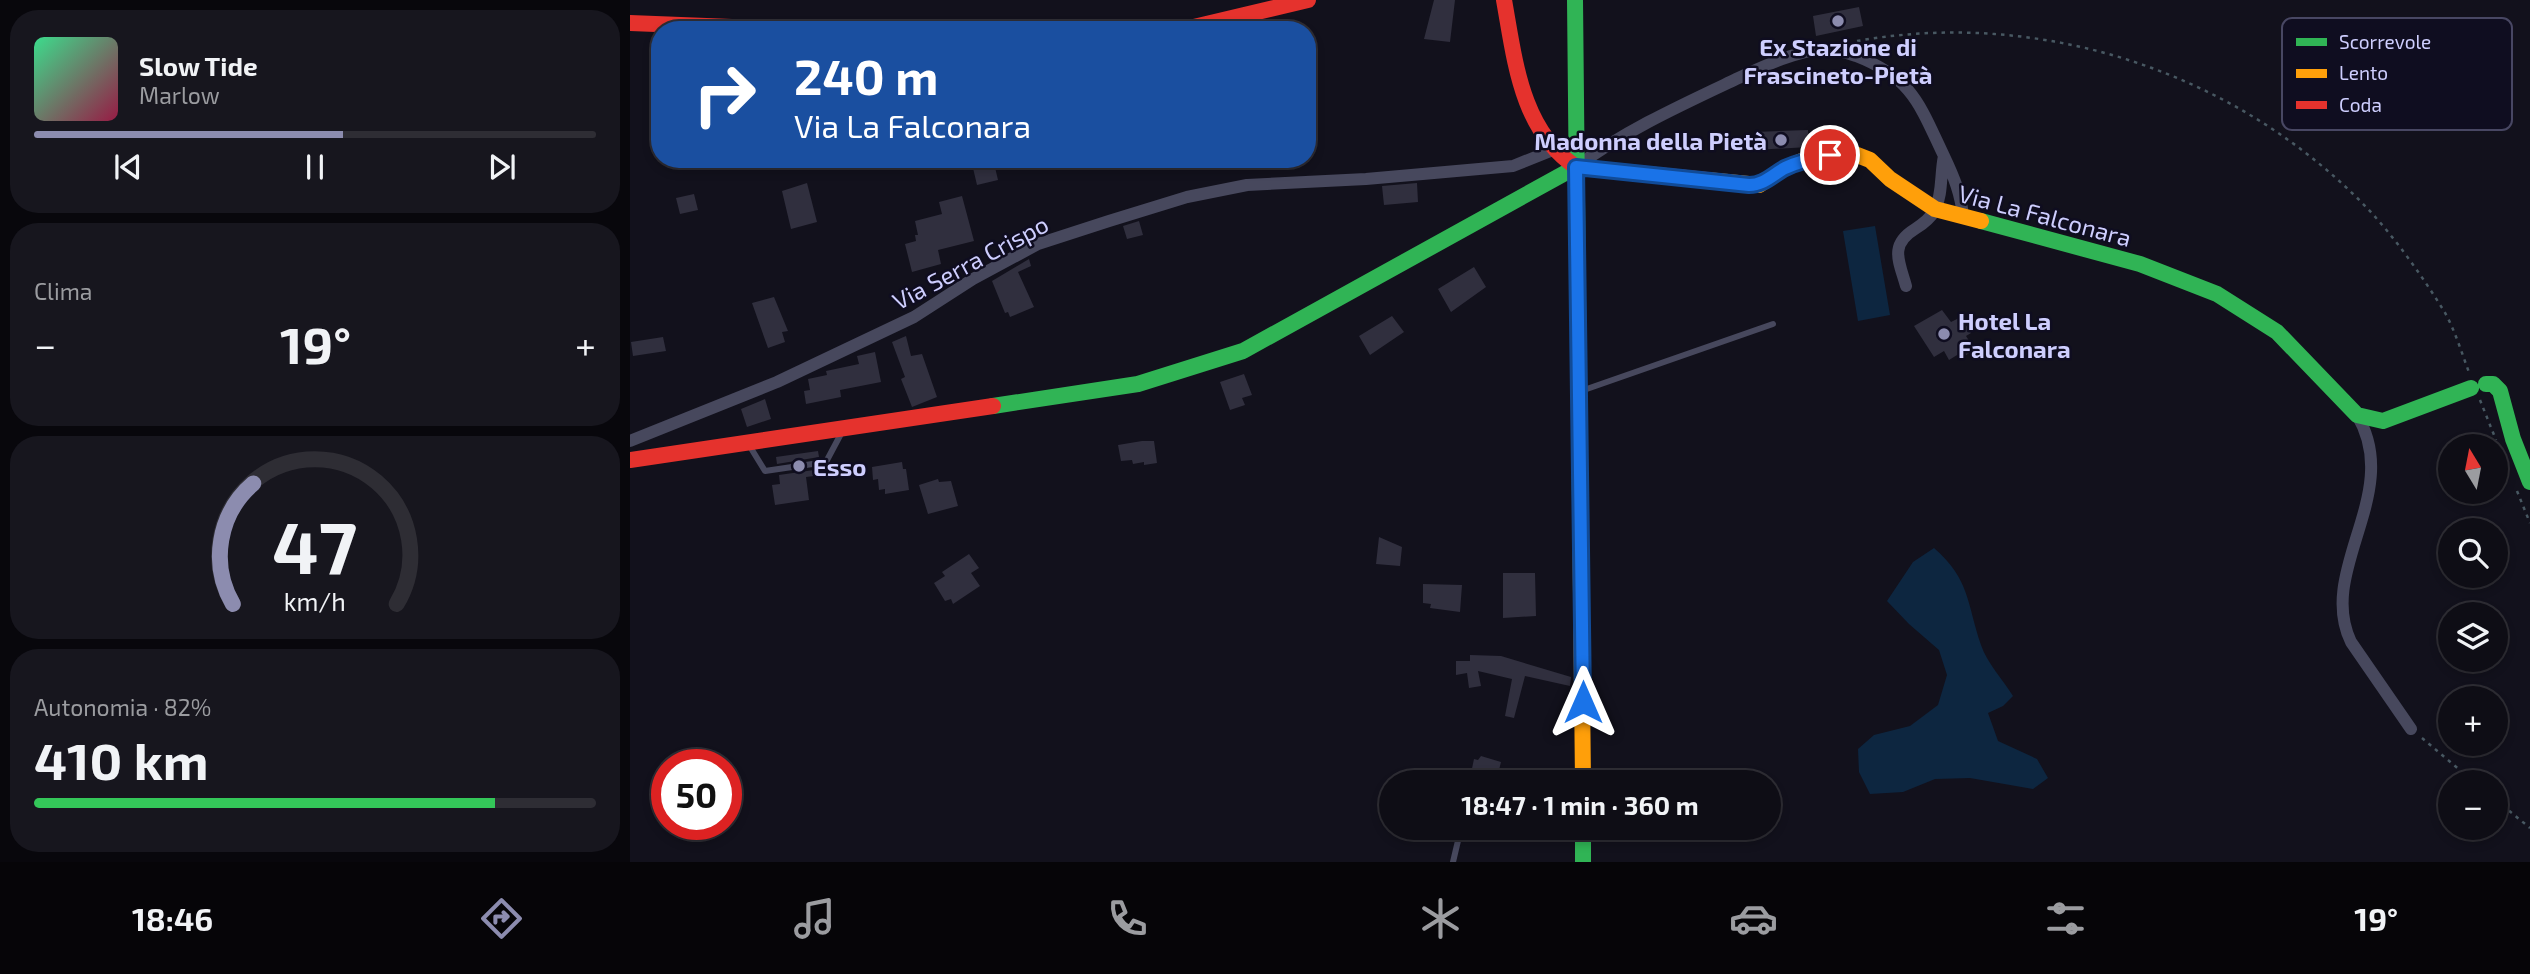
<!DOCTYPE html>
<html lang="it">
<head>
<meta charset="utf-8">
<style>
  :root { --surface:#0e0d15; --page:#17161e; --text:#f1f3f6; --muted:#9b9ca0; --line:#2e2d34; --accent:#8c8caf }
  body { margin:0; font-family:"Exo 2",sans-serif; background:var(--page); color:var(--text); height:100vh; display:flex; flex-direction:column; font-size:26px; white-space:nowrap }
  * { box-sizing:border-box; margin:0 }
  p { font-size:23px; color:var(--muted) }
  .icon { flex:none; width:38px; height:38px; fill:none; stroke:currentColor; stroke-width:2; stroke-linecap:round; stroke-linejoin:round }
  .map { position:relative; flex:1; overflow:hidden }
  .sheet { display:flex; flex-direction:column; gap:10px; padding:10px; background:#08070c; width:630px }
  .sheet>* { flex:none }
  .hud { position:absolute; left:21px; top:21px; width:665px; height:147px; border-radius:28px; box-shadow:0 4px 10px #0003,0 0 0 2px var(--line); background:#1a4fa0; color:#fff; overflow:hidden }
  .needle { width:46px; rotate:350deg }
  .tools { position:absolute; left:1808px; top:434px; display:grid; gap:14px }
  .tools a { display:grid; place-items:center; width:70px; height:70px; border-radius:50%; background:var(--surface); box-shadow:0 4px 10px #0003,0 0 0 2px var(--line); font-size:35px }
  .speed { position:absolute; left:21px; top:749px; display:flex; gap:14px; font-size:35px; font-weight:700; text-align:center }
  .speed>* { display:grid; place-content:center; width:91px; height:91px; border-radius:50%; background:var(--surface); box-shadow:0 4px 10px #0003,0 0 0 2px var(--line); line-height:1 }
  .speed .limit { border:10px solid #d22; background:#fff; color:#111 }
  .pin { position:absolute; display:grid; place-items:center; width:60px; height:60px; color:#fff; margin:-30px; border:4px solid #fff; border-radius:50%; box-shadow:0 2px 7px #0007 }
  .me { position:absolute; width:77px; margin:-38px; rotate:0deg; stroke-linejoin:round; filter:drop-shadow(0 0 5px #0008) }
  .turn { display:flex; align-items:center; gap:24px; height:147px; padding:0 28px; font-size:32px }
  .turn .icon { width:91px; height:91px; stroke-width:2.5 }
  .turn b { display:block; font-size:49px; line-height:60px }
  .big { font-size:52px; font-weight:700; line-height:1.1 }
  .sheet .widget { flex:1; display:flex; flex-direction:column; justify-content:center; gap:10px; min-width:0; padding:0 24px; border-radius:28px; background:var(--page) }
  .sheet .dial { align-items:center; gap:0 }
  .dial svg { height:182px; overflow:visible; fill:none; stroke:var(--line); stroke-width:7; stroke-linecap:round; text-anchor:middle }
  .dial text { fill:var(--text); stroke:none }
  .song { display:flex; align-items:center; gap:21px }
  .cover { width:84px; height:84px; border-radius:10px; background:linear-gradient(135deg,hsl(150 70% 55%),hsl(340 70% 35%)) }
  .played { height:7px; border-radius:4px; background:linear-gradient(90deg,var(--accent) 55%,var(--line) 55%) }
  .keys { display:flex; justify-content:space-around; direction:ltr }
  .heat { display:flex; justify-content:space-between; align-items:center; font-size:38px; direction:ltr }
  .charge { height:10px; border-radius:5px; background:linear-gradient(90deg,#34c759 82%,var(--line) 0) }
  .trip { position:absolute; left:749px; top:770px; width:402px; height:70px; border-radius:35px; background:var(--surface); box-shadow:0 4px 10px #0003,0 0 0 2px var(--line); font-weight:700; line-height:70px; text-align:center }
  .menu { display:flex; height:112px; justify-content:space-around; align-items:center; background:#060508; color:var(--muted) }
  .menu .icon { width:49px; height:49px }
  .menu .on { color:var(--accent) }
  .menu b { font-size:32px; color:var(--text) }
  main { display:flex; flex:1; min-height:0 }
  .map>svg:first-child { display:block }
</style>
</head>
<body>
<main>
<section class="sheet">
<div class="widget">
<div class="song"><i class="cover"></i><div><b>Slow Tide</b><p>Marlow</p></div></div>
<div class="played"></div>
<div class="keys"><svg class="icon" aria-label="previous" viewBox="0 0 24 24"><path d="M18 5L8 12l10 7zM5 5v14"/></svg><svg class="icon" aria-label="pause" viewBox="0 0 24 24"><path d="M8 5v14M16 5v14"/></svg><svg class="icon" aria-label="next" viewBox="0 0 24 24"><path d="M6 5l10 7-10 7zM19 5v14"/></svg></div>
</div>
<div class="widget"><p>Clima</p>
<div class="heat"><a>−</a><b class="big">19°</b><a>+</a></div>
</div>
<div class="widget dial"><svg viewBox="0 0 100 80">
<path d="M14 69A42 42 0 1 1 86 69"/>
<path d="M14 69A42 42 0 0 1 23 16" stroke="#8c8caf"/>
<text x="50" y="56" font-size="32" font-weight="700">47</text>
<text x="50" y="72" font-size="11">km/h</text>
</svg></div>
<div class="widget"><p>Autonomia · 82%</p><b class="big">410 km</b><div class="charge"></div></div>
</section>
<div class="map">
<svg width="1900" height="862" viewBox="0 0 1900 862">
  <rect width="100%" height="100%" fill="#12111c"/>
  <!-- water -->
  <path fill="#0d2640" d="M 1245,226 L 1260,315 L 1228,321 L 1213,231 Z
    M 1304,548 C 1340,579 1337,604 1351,645 C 1357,663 1373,680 1383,696 L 1373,706 L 1358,713 L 1368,741 L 1407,759 L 1418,778 L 1403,789 L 1340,778 L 1305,779 L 1273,792 L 1240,794 L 1229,772 L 1228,749 L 1244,735 L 1280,726 L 1308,705 L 1317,675 L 1309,650 L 1279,624 L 1257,601 L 1283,562 Z"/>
  <!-- building -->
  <path fill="#302f3e" d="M 804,0 L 825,0 L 820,42 L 794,39 Z
    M 1229,7 L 1233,26 L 1186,36 L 1183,16 Z
    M 1178,130 L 1179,147 L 1125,150 L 1124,132 Z
    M 364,163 L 368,180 L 347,185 L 343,168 Z
    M 177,183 L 187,222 L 161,229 L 152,191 Z
    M 787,183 L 788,202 L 754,205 L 752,186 Z
    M 64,194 L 68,210 L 50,214 L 46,198 Z
    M 332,196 L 344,241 L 308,250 L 311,264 L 282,272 L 275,244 L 286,241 L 285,235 L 288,235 L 285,221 L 312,214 L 309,202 Z
    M 509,221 L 513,235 L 497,239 L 493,226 Z
    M 399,259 L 401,266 L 388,272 L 404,307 L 380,317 L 378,312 L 375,313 L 362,281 Z
    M 844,267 L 856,287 L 821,312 L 808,289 Z
    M 144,297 L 158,331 L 152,332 L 155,342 L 138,348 L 122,303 Z
    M 1312,310 L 1321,322 L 1331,317 L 1341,333 L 1336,336 L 1345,350 L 1336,355 L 1332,352 L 1319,360 L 1314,351 L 1304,357 L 1284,326 Z
    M 762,316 L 774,332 L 740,355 L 729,336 Z
    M 276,336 L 281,356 L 292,354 L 307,397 L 282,407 L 271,379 L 275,377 L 262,342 Z
    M 33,337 L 36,351 L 3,356 L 1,342 Z
    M 245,352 L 251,382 L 210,390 L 211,397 L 176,404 L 174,391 L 180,390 L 178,379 L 197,375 L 196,371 L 229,364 L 227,356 Z
    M 614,374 L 622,395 L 612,398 L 615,405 L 600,410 L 590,382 Z
    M 135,399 L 141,419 L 117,427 L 111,409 Z
    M 512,441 L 524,441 L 527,463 L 514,465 L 514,462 L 503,464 L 502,460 L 491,461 L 488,445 Z
    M 188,451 L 189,457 L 147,464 L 146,457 Z
    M 272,462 L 273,469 L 276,469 L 279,490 L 255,494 L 255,489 L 249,490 L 248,479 L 243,480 L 242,467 Z
    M 191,469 L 192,475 L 176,477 L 179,500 L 145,505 L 142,485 L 150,484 L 149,475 Z
    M 308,479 L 309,482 L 321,481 L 328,506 L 298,514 L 289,485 Z
    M 749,537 L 772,547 L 770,566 L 746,564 Z
    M 339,554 L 349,568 L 341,573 L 350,586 L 323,604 L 321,599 L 315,601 L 304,583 L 315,576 L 312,572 Z
    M 873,573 L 905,573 L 906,616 L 873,618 Z
    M 793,584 L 832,585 L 830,612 L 800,608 L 801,604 L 793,603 Z
    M 840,655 L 871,656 L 941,677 L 940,686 L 895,676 L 884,718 L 875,716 L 882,679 L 848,671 L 851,686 L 839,688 L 837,673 L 826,675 L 826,661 L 840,661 Z
    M 851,756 L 871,762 L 866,782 L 847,782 L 840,778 L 844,759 L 848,760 Z
    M 928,770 L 929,782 L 900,782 L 900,771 Z"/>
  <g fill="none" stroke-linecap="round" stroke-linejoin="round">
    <!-- path -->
    <path stroke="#485862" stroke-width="2.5" stroke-dasharray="3.5 5" stroke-linecap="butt" d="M 1227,41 C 1413,8 1608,73 1738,209 C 1766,239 1792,276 1814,311 C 1825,330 1832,354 1840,375
      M 1850,400 L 1866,440
      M 1887,491 L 1900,523
      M 1792,738 L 1844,782
      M 1866,800 L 1900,828"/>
    <!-- lane -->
    <path stroke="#47485d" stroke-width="6" d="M 951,391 L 1143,324
      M 119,445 L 135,471 L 196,462 L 213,430
      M 823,862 L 831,828"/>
    <!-- street -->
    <path stroke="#47485d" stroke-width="12" d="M 946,167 C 993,132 1047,107 1100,82 C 1128,69 1163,51 1195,49 C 1205,49 1217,53 1226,56 C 1283,78 1290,106 1314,156 C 1324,177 1331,194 1333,217
      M 1276,286 C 1269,261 1259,245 1285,229 C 1293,224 1300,219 1305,210 C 1313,193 1310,174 1314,156
      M 1727,415 C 1774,493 1686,570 1721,642 L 1781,729
      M 0,441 L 147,382 L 284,317 L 343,279 L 408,244 L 479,221 L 557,197 L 617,185 L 736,179 L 883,166 L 923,150"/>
    <!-- fast -->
    <path stroke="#30b455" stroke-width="16" d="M 945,0 L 950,499
      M 1351,221 L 1510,264 L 1587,294 L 1647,332 L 1727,415 L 1753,421 L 1841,388
      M 1856,384 L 1863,384 L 1870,391 L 1883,439 L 1900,482
      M 363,406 L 508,384 L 613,351 L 946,167
      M 953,828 L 953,862"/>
    <!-- slow -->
    <path stroke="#ff9f0a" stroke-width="16" d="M 1077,180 L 1129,185 L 1153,169 L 1176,159 L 1217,151 L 1240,160 L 1260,179 L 1305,209 L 1351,221
      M 950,499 L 953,782"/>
    <!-- jam -->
    <path stroke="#e5322d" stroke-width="16" d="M 874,0 C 885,61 891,130 946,167 L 1077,180
      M 0,23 L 180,30
      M 551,30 L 678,0
      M 0,460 L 363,406"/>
  </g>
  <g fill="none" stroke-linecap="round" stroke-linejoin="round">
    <defs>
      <path id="route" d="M 953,702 L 946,167 L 1119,185 C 1134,185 1142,175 1155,168 C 1170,161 1184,158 1200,155"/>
    </defs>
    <!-- route casing -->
    <use href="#route" stroke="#114b97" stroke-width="18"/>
    <!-- route -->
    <use href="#route" stroke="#1a73e8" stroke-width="12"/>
  </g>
  <!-- markers -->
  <g fill="#8c8caf" stroke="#0f0d20" stroke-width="2.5">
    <circle cx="1208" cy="21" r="7"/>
    <circle cx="1151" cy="140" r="7"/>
    <circle cx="1314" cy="334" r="7"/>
    <circle cx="169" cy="466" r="7"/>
  </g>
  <g text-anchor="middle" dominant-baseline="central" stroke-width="5" stroke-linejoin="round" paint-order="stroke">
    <!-- poi labels -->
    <g font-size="24" font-weight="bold" fill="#cecefe" stroke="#0f0d20" text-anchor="start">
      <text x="1208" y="46" text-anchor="middle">Ex Stazione di<tspan x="1208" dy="28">Frascineto-Pietà</tspan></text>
      <text x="1137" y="140" text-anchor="end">Madonna della Pietà</text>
      <text x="1328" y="320">Hotel La<tspan x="1328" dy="28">Falconara</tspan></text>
      <text x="183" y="466">Esso</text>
    </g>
    <!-- street labels -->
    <g font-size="24" fill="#cecefe" stroke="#0f0d20">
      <text transform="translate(1415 215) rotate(15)">Via La Falconara</text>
      <text transform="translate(340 262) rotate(-28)">Via Serra Crispo</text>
    </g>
  </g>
  <!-- legend -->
  <rect x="1652" y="18" width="230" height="112" rx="10" fill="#0f0d20" stroke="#484763" stroke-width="2"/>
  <rect x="1666" y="38" width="31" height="8" fill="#30b455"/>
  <rect x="1666" y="69" width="31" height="9" fill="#ff9f0a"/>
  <rect x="1666" y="101" width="31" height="8" fill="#e5322d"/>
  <g font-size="19" fill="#cecefe">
    <text x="1709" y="49">Scorrevole</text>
    <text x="1709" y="80">Lento</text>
    <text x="1709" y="112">Coda</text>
  </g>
</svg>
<div class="tools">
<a><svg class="needle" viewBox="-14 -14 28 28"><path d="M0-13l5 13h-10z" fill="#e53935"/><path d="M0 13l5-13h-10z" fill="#9b9ca0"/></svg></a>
<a><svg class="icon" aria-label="search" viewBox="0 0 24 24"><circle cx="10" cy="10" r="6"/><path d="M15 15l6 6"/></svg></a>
<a><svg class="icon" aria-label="layers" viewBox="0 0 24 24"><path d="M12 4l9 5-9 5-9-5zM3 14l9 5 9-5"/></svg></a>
<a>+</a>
<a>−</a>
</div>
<div class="speed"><div class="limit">50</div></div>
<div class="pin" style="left:1200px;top:155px;background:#d93025"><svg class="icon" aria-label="arrive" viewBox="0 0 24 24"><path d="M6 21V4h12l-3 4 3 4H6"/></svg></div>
<svg class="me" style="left:953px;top:702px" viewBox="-20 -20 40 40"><path d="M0-17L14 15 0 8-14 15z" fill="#1a73e8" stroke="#fff" stroke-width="4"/></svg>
<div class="trip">18:47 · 1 min · 360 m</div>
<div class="hud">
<div class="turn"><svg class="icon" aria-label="right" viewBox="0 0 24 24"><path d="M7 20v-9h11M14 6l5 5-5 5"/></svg><div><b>240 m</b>Via La Falconara</div></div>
</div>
</div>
</main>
<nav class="menu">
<b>18:46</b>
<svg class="icon on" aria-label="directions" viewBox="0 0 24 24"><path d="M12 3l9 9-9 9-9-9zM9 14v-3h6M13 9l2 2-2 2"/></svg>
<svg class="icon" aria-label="music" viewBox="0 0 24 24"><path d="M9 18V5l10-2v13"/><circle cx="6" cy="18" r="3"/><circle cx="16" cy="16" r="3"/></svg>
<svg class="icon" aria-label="phone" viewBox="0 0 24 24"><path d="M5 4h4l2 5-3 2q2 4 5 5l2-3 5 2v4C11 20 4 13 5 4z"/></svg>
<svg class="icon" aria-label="climate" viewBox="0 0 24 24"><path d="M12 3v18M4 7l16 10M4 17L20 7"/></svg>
<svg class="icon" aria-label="car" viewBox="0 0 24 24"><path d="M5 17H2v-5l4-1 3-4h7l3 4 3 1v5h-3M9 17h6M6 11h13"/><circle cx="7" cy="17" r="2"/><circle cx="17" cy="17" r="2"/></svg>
<svg class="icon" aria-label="filters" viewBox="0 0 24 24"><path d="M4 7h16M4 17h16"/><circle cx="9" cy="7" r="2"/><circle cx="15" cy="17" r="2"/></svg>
<b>19°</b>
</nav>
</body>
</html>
